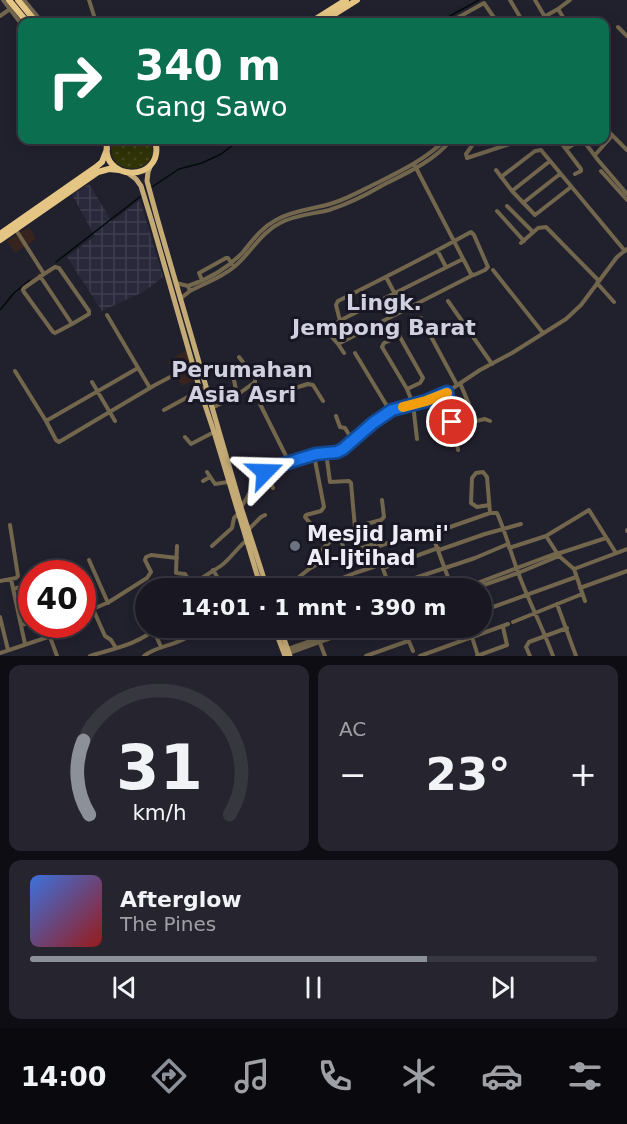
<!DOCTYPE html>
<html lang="id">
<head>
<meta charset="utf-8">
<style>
  :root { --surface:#191822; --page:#26252f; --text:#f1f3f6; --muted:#9fa0a5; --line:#373740; --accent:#8c9099 }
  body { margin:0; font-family:"DejaVu Sans",sans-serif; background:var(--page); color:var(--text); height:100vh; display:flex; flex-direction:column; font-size:22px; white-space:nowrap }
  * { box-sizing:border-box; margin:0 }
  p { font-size:20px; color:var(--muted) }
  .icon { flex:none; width:33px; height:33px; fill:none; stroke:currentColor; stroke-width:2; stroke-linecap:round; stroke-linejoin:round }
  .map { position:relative; height:656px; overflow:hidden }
  .details { display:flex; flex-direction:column; gap:9px; padding:9px; background:#0e0d13; flex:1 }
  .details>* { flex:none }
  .hud { position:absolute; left:18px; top:18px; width:591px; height:126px; border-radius:12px; box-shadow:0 3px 15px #0003,0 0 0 2px var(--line); background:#0b6e4f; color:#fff; overflow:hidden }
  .speed { position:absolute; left:18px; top:560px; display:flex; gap:12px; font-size:30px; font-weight:700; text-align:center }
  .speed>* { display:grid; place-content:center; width:78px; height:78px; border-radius:50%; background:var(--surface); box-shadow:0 3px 15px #0003,0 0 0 2px var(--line); line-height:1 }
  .speed .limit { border:9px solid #d22; background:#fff; color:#111 }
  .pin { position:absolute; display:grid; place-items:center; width:51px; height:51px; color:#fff; margin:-26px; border:3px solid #fff; border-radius:50%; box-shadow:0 2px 6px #0007 }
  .me { position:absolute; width:66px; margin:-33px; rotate:68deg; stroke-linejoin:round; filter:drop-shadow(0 0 4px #0008) }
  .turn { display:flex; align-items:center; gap:21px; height:126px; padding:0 18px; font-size:27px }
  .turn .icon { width:78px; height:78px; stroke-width:2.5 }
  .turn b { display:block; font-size:42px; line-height:51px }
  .big { font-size:45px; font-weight:800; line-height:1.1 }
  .details .tile { flex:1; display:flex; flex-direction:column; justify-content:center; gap:9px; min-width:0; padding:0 21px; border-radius:12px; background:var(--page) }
  .details .dial { align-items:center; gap:0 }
  .dial svg { height:156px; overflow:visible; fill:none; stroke:var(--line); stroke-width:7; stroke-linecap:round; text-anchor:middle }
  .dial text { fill:var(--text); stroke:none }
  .song { display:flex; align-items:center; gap:18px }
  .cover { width:72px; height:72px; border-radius:9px; background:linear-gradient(135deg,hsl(220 70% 55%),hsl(0 70% 35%)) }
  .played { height:6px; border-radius:3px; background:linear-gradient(90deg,var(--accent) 70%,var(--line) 70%) }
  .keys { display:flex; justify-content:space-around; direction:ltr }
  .heat { display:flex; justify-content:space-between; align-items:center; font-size:33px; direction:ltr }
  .details .tiles { flex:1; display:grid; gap:9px; grid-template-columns:1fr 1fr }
  .tile:last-child { grid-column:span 2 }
  .trip { position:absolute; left:135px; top:578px; width:357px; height:60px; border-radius:30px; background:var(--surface); box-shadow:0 3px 15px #0003,0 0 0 2px var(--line); font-weight:800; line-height:60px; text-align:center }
  .tab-bar { display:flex; height:96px; justify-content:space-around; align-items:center; background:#0a0a0e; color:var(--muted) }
  .tab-bar .icon { width:42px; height:42px }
  .tab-bar .selected { color:var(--accent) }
  .tab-bar b { font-size:27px; color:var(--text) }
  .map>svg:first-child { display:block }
</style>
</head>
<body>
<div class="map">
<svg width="627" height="656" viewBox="0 0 627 656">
  <defs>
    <pattern id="industrial-grid" width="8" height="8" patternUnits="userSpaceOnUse" patternTransform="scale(1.5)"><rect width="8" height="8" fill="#2a293b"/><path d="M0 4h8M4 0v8" fill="none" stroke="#3f3e4e"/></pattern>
    <pattern id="park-dots" width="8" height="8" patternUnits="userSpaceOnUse" patternTransform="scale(1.5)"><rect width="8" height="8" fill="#313407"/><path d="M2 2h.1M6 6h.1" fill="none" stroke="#454820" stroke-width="1.8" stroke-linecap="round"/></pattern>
  </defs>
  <rect width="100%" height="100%" fill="#21202d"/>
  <!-- commercial -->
  <path fill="#37241f" d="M 29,227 L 36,239 L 15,253 L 7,241 Z
    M 186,350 L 195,380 L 182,386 L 168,362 Z"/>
  <!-- industrial -->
  <path fill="url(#industrial-grid)" d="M 89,184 L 112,222 L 140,200 L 163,277 L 145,291 L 102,311 L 67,257 L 95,236 L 72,195 Z"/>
  <!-- park -->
  <path fill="url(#park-dots)" d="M 113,140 L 151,140 C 164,178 100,178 113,140 Z"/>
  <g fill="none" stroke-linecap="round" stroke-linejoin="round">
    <!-- stream -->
    <path stroke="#020b0b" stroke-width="1.5" d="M 439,22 L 479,0
      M 152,187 L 179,169 L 202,163 L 221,154 L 240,140
      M 56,262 L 141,196
      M 0,310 L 14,293 L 30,280"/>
    <!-- minor -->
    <path stroke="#72664d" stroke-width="4" d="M 3,0 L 22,25
      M 24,0 L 42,22
      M 89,0 L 96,22
      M 510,0 L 523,22
      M 535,0 L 545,17
      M 558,9 L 566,22
      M 0,16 L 10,9
      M 450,22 L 484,3 L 497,22
      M 485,22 L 494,17
      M 535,22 L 558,9 L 570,0
      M 618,27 L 627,36
      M 604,127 L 627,150
      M 476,140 L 466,154 L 467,158 L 522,140
      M 559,140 L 581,169 L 581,171 L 575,174
      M 583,140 L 598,160 L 627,194
      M 566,149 L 580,140
      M 595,155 L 610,138
      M 496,170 L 512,191 L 535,215 L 571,187
      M 601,171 L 627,200
      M 501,177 L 535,151 L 541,150 L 625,251
      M 512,191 L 550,161
      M 523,203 L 560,174
      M 507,206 L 533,232
      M 497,211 L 524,241
      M 16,230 L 44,274 L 24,288 L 23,290 L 24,292 L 53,332 L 55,333 L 72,324
      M 521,243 L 538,228 L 546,227 L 599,281
      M 437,250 L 446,267
      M 493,270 L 543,333
      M 40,276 L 72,324 L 89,314 L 89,311 L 59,268 L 55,267 L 44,274
      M 386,277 L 404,311
      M 202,280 L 199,273 L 226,258 L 228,258 L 232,264
      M 176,283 L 188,286 L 190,291 L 180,299
      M 597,283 L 614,302
      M 188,286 C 209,279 228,268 243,252 C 253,240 261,228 276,220 C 293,210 315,209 333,203 C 349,198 364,189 379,182 C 403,170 427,158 445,140
      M 190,291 C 205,283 221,278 234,267 C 251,253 260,233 280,223 C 295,215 313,214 329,210 C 348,204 366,195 383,185 C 407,173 434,161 451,140
      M 448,301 L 492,364
      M 107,315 L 150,388
      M 421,318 L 457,385
      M 341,320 L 463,259
      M 325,329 L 338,344 L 473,275
      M 396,330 L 423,378 L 420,383 L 407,389
      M 317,333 L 340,321 L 336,305 L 338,301 C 382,279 426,257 469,233 L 471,232 L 474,235 L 488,267 L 485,270 L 474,275 L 471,274 L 414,164
      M 400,336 L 384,343 L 382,347 L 407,389 L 413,404
      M 338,344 L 344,353
      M 355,353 L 390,411
      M 15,371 L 46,421 L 56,440 L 59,442 L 155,385 L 193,365
      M 92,382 L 115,421
      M 460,383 L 476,421 L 485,419 L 490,421
      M 447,392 L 458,450
      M 237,395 L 233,375 L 246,367
      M 413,404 L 417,439
      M 212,408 L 237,395 L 255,382 L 255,378 L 239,357
      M 164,410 L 206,387
      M 336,416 L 340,427 L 345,428 L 353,441
      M 46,421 L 138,368
      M 185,437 L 191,444 L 193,443 L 214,432
      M 326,452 L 330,482 L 349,481 L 351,483 L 355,528
      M 314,455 L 324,507 L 321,511 L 306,515 L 305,517 C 312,526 321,534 328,543
      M 289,462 L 260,404 C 272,393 293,389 308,384 L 313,385 L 323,401
      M 207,472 L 215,484 L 228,482
      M 265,472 L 273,488
      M 203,481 L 210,477
      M 489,505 L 477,507 L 471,503 L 472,478 L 476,473 L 483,472 L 487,477 L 490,513
      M 241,507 C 247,499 250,490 256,482 C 271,464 295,460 316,454 C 325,452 332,454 340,451 L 373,423 L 392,410 L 426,401 L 447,392 L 480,370 L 512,353 L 566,319 L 581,305 L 617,257 L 627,249
      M 366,524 L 381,520 L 384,517 L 382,500
      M 248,530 L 261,517 L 265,515
      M 627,530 L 627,531
      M 433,533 L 490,513 L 497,513 C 506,533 511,554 519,575 C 529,602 543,628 553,656
      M 546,536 L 559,556 L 574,569 L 585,601
      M 177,546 L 176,573 L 185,574 L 193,586
      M 212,546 L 232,528 L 234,518 L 238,514
      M 376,547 L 430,529 L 452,588
      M 509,548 L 546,536 L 589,510 L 616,553
      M 439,550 L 485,534 L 521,524
      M 345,553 L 340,536 L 362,524 L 367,525 L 390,588
      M 560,553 L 606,538
      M 89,560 L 108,603
      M 311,566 C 319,555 327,540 340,536
      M 383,568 L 438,548
      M 574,569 L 627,549
      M 213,570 L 224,588
      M 11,579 L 25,644
      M 0,581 L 16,578 L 18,576 L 10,525
      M 191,588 C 200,577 211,573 222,565 C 231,558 237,548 246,541
      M 283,588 L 294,581
      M 297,588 L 294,581 L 309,569 L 323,561 L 374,544
      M 317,588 L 355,573 L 382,564
      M 385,588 L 475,558 L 508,544
      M 464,588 L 557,553
      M 475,588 L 518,573 L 559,556 L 560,553 L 557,553
      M 580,588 L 627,571
      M 13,589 L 29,585
      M 557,604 L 576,656
      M 17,607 L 32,603
      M 482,611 L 576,577
      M 0,617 L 8,650
      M 513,622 L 582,594
      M 21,625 L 32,622
      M 311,627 L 315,640
      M 403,627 L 413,651
      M 154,631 L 161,647
      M 472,637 L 478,656
      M 407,638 L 437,627
      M 320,643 L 325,656
      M 116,648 L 111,640 L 105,636 L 93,609 L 109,602 L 147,578 L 151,572 L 145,560 L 146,557 L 151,555 L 177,558
      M 288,649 L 350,627
      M 0,653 L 48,637
      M 289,653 L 361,627
      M 57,656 L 50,637 L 57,630 L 57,624
      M 90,656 C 112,649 140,644 157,627
      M 144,656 C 155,647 171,646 184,639 C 191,636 194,632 199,627
      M 366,656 L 408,641
      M 420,656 L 508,624
      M 477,656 L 507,645 L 503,627
      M 530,656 L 526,647 L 529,642 L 567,628"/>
    <!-- major -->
    <path stroke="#c4aa75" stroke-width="5" d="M 151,164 L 148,172 L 147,181 L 158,221 L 241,507 L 267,588
      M 128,173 L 136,179 L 141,186 L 152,222 L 200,390 L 214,432 L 261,588
      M 274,627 L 285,656
      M 275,629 L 280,627 L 290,656"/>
    <!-- highway -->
    <path stroke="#e5c584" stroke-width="6" d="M 9,0 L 27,22
      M 18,0 L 36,22
      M 311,22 L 346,0
      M 322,22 L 357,0
      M 108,140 C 96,183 167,184 155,140
      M 0,234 L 96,167 L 102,162 L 107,149
      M 0,240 L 98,172 L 109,169 L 119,170"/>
  </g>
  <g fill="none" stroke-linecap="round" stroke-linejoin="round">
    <defs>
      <path id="route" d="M 265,472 L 274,467 L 316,454 L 337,452 L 343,449 L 373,423 L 392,410 L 426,401 L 447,392 L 452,422"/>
    </defs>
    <!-- route casing -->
    <use href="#route" stroke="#114b97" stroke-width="15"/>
    <!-- route -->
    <use href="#route" stroke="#1a73e8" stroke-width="10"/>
    <!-- slow -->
    <path stroke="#f59e0b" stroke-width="10" d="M 403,407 L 426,401 L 447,393"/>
  </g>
  <!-- markers -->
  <circle fill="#6b7280" stroke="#181723" stroke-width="2" cx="295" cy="546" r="6"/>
  <g text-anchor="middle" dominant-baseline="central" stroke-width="6" stroke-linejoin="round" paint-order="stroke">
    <!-- poi labels -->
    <g font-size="21" font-weight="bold" fill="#eeedf6" stroke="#181723" text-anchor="start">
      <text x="307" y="534">Mesjid Jami'<tspan x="307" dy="24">Al-Ijtihad</tspan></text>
    </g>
    <!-- neighbourhood labels -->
    <g font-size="22" font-weight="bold" fill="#d1d0e1" stroke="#181723">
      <text x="384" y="302">Lingk.<tspan x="384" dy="25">Jempong Barat</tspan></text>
      <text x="242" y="369">Perumahan<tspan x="242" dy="25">Asia Asri</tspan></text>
    </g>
  </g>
</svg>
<div class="speed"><div class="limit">40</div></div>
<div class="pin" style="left:452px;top:422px;background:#d93025"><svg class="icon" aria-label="arrive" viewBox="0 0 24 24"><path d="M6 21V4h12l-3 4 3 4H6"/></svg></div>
<svg class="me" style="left:265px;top:472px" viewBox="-20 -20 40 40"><path d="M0-17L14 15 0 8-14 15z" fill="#1a73e8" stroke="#fff" stroke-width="4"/></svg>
<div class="trip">14:01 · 1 mnt · 390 m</div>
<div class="hud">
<div class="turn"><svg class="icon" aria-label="right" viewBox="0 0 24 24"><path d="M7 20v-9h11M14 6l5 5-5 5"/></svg><div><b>340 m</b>Gang Sawo</div></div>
</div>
</div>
<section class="details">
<div class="tiles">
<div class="tile dial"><svg viewBox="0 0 100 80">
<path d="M14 69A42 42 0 1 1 86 69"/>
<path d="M14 69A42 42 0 0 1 11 31" stroke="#8c9099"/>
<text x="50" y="56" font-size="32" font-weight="700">31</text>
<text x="50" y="72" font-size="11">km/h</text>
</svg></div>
<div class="tile"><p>AC</p>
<div class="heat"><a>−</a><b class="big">23°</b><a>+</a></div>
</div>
<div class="tile">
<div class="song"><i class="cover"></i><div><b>Afterglow</b><p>The Pines</p></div></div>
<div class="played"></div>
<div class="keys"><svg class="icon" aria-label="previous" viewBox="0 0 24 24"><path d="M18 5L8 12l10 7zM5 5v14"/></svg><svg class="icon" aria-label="pause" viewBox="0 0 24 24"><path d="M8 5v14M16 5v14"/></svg><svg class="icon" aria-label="next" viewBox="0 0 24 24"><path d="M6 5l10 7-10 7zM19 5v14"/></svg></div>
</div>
</div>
</section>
<nav class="tab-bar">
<b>14:00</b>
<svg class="icon selected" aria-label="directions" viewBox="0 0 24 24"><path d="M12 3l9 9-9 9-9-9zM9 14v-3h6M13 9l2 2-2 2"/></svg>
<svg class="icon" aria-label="music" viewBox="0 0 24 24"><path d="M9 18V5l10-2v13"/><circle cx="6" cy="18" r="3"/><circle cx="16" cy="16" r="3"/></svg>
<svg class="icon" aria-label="phone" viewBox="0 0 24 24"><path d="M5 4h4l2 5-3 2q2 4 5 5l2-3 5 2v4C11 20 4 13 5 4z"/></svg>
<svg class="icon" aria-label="climate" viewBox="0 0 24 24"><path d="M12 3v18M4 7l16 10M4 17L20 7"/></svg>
<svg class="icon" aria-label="car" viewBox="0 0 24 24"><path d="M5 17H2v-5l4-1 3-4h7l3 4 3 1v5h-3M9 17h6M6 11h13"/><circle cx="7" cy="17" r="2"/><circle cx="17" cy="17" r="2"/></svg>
<svg class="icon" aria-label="filters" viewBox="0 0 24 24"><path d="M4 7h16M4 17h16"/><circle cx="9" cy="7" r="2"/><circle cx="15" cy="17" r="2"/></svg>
</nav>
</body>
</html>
